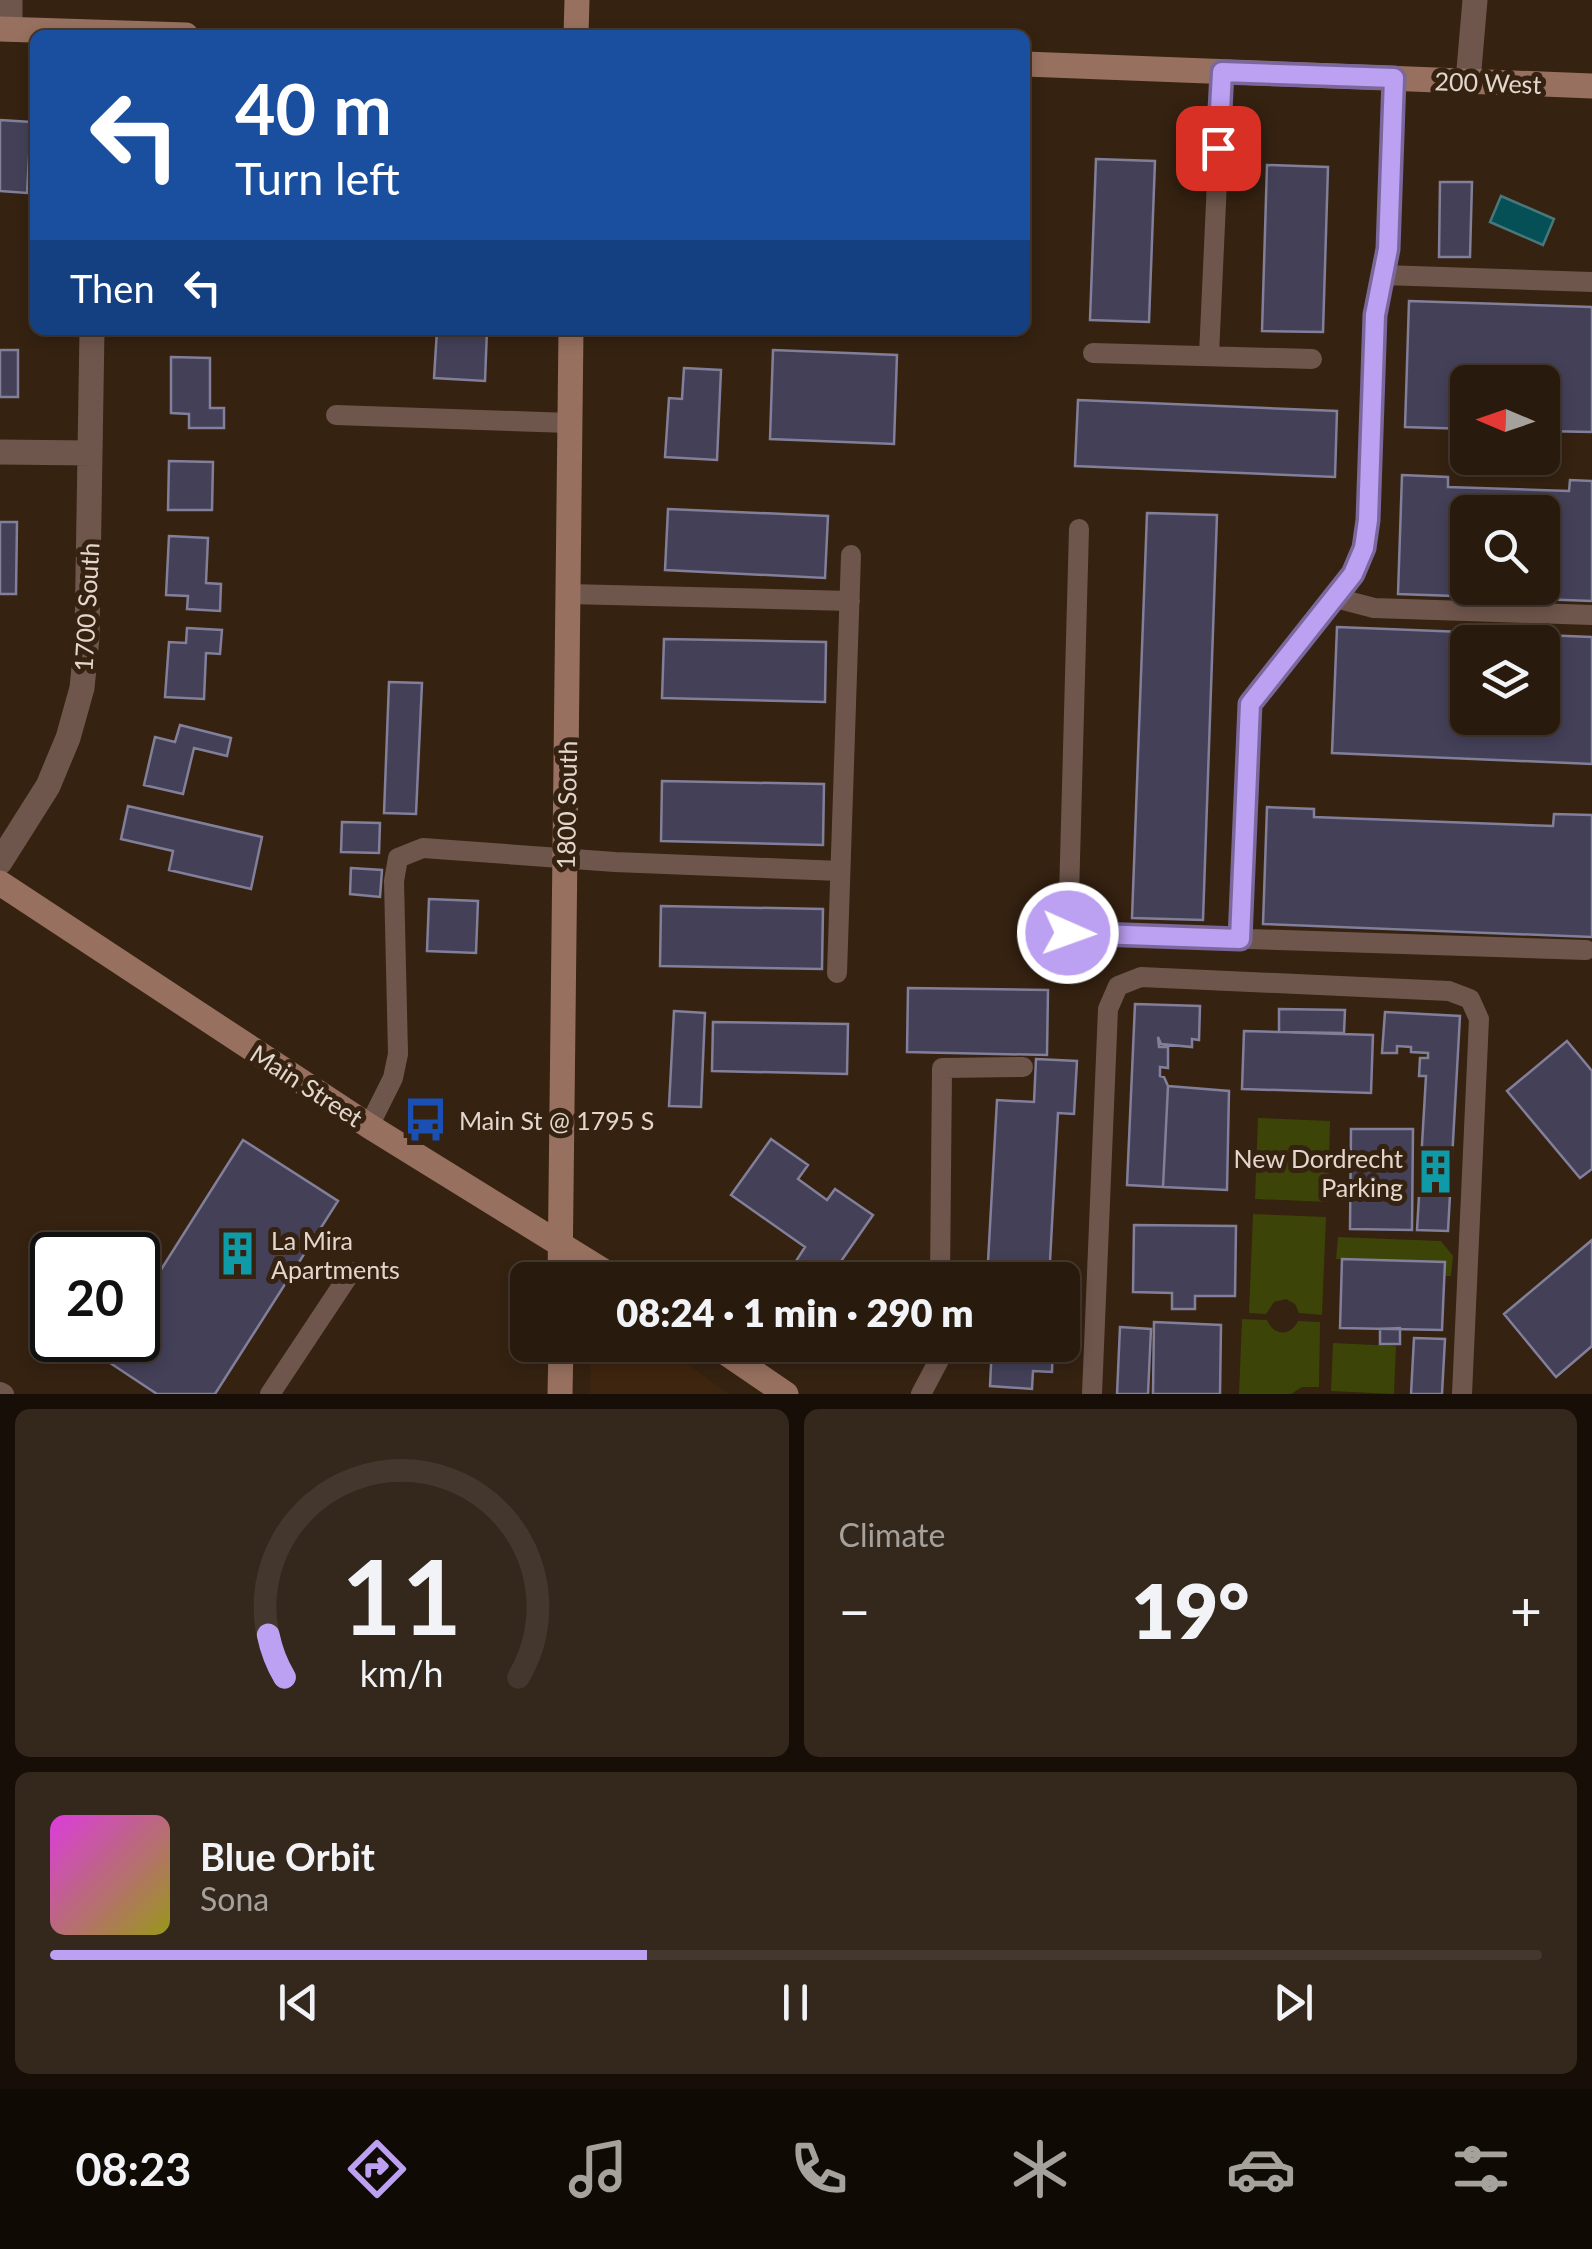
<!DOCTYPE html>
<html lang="en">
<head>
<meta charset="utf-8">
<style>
  :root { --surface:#281a0d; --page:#34271b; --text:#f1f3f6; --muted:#a5a19d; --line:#44382e; --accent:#bca0f2 }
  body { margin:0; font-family:Lato,sans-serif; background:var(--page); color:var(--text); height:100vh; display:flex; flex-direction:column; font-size:38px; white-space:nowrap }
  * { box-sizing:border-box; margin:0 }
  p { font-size:32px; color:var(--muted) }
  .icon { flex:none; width:55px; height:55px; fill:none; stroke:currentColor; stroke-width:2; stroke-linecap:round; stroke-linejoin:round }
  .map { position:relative; height:1394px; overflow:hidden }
  .sheet { display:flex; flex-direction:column; gap:15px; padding:15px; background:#160e07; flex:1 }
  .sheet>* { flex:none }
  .guide { position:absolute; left:30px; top:30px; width:1000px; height:305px; border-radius:15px; box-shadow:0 5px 15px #0003,0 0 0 2px var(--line); background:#1a4fa0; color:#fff; overflow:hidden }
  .needle { width:65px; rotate:272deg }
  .buttons { position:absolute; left:1450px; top:365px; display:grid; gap:20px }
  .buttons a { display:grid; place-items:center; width:110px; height:110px; border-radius:15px; background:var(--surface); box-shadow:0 5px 15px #0003,0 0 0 2px var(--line); font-size:50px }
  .speed { position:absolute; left:30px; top:1232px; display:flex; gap:20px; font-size:50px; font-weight:700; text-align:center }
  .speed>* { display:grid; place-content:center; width:130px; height:130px; border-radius:50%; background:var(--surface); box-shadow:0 5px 15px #0003,0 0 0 2px var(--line); line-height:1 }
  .speed .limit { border:5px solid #111; border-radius:15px; background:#fff; color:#111 }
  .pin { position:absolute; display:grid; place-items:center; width:85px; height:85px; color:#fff; margin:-42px; border-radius:20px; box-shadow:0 5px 15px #0006 }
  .me { position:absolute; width:110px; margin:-55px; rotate:92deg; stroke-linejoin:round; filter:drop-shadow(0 0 8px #0008) }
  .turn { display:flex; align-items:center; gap:35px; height:210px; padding:0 40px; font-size:45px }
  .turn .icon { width:130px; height:130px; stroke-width:2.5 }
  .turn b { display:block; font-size:70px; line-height:85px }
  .then { display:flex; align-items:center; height:95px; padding:0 40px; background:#0003; gap:20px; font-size:38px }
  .big { font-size:75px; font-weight:800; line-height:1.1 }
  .sheet .card { flex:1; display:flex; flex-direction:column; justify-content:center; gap:15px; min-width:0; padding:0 35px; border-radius:15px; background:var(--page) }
  .sheet .dial { align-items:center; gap:0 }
  .dial svg { height:260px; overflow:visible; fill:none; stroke:var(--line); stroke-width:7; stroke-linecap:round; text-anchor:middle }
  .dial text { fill:var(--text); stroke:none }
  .song { display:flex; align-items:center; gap:30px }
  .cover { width:120px; height:120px; border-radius:15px; background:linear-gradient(135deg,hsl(300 70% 55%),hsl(60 70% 35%)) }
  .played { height:10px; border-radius:5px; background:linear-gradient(90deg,var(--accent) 40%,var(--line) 40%) }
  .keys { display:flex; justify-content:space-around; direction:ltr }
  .heat { display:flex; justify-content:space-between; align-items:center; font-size:55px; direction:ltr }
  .sheet .tiles { flex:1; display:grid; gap:15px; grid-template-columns:1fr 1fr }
  .card:last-child { grid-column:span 2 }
  .trip { position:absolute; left:510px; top:1262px; width:570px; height:100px; border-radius:15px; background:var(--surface); box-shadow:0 5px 15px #0003,0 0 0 2px var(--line); font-weight:800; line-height:100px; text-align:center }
  .dock { display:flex; height:160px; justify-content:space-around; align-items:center; background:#100a05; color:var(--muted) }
  .dock .icon { width:70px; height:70px }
  .dock .current { color:var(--accent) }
  .dock b { font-size:45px; color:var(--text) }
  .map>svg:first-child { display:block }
</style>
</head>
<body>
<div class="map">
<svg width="1592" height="1394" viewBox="0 0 1592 1394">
  <rect width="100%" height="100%" fill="#352211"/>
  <!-- built -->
  <path fill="#3e250f" d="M 591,1345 L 661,1345 L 729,1394 L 590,1394 Z"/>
  <!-- green -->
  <path fill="#3d4407" d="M 1258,1118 L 1330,1121 L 1328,1202 L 1255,1199 Z
    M 1253,1214 L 1326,1217 L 1322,1315 L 1299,1313 L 1295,1304 L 1286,1299 L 1274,1302 L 1266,1314 L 1249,1313 Z
    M 1338,1237 L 1441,1241 L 1453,1256 L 1451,1276 L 1444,1276 L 1444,1262 L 1336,1259 Z
    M 1242,1319 L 1267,1320 C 1274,1336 1290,1337 1298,1321 L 1320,1322 L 1319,1387 L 1302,1387 L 1291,1394 L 1239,1394 Z
    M 1333,1343 L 1396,1346 L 1394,1394 L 1331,1391 Z"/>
  <!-- water -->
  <path fill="#054f57" stroke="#48787a" stroke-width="2.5" d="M 1501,196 L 1554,219 L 1543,245 L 1490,222 Z"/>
  <!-- building -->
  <path fill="#434058" stroke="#827f9a" stroke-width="2.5" fill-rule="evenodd" d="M 0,120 L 31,122 L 27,193 L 0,191 Z
    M 1096,159 L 1155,161 L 1149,322 L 1090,320 Z
    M 1267,165 L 1328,167 L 1323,332 L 1262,331 Z
    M 1440,182 L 1472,182 L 1470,257 L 1439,257 Z
    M 1409,301 L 1592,307 L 1592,432 L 1542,431 L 1542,382 L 1468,382 L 1468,429 L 1405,427 Z
    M 437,330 L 487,330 L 485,381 L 434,378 Z
    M 0,350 L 18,350 L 18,397 L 0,397 Z
    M 773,350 L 897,355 L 894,444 L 770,439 Z
    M 171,357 L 210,358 L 210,408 L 224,408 L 224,428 L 189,428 L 189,414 L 171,413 Z
    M 684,368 L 721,370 L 717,460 L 665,457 L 669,398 L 682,399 Z
    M 1078,400 L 1337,411 L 1335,477 L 1075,466 Z
    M 169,461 L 213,462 L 212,510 L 168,510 Z
    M 1402,475 L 1448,477 L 1448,487 L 1569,491 L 1570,480 L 1592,481 L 1592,601 L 1398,594 ZM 1468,512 L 1542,512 L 1542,588 L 1468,588 Z
    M 668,509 L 828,516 L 825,578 L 665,570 Z
    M 1147,513 L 1217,515 L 1203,920 L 1132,918 Z
    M 0,522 L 17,522 L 16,594 L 0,594 Z
    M 169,536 L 208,538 L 206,583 L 221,584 L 220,611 L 187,609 L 188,596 L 166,595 Z
    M 1337,627 L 1592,637 L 1592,764 L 1332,753 ZM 1468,642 L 1542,642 L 1542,718 L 1468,718 Z
    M 187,628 L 222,630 L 220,654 L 206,653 L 204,699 L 165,697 L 169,642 L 186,643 Z
    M 664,639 L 826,642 L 825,702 L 662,698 Z
    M 389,682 L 422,683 L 416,814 L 384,813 Z
    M 180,725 L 231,738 L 227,756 L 194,748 L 183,794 L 144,785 L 155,737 L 175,742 Z
    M 662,781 L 824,784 L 823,845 L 661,841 Z
    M 128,806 L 262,837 L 251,889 L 169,870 L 173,851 L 121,839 Z
    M 1267,807 L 1314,809 L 1314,817 L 1553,826 L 1554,814 L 1592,815 L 1592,937 L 1263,924 Z
    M 342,822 L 380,823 L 379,853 L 341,852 Z
    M 351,868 L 382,870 L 380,897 L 350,894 Z
    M 429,899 L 478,901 L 476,953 L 427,951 Z
    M 661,906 L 823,909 L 822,969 L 660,966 Z
    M 908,988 L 1048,990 L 1047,1055 L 907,1052 Z
    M 1135,1004 L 1200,1006 L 1199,1040 L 1192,1039 L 1192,1047 L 1161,1044 L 1158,1037 L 1159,1047 L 1168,1047 L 1168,1068 L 1160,1067 L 1160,1076 L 1164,1077 L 1168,1086 L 1163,1187 L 1127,1185 Z
    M 1279,1009 L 1345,1010 L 1344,1033 L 1279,1032 Z
    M 674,1011 L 705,1013 L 701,1107 L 669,1106 Z
    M 1385,1012 L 1460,1016 L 1448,1231 L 1417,1230 L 1426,1076 L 1419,1076 L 1420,1058 L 1428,1058 L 1428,1053 L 1411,1052 L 1411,1047 L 1397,1046 L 1397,1053 L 1382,1053 Z
    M 713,1022 L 848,1024 L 847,1074 L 712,1071 Z
    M 1244,1031 L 1373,1035 L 1371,1093 L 1242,1089 Z
    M 1567,1041 L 1592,1071 L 1592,1169 L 1580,1178 L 1507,1091 Z
    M 1036,1059 L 1077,1061 L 1074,1114 L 1058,1113 L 1049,1280 L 987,1280 L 997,1100 L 1034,1102 Z
    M 1168,1086 L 1229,1091 L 1227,1190 L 1163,1187 Z
    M 1351,1129 L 1413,1129 L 1412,1230 L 1350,1229 Z
    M 771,1139 L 808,1165 L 798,1179 L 827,1200 L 835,1189 L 873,1215 L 828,1280 L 796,1261 L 805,1247 L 731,1195 Z
    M 243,1140 L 338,1201 L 215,1394 L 157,1394 L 104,1359 L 116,1340 L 138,1340 L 138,1306 Z
    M 1134,1225 L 1236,1226 L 1235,1296 L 1195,1296 L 1195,1309 L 1172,1309 L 1172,1293 L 1133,1292 Z
    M 1592,1240 L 1592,1346 L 1556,1377 L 1504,1314 Z
    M 1342,1259 L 1445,1262 L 1442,1330 L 1340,1328 Z
    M 1154,1322 L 1221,1325 L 1220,1394 L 1153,1394 Z
    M 1120,1327 L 1151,1329 L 1148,1394 L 1117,1394 Z
    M 1400,1328 L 1400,1344 L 1380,1344 L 1380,1329 Z
    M 1414,1338 L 1445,1339 L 1442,1394 L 1411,1394 Z
    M 992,1345 L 1053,1345 L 1052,1372 L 1033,1371 L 1032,1389 L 990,1386 Z"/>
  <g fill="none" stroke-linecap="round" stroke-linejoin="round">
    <!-- lane -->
    <path stroke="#6f564c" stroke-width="20" d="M 1383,275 L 1592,282
      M 1093,353 L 1312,359
      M 1209,355 L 1222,72
      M 336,415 L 570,423
      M 1079,529 L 1068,933 L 1586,950
      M 568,594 L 850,601
      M 1332,597 L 1374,608 L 1592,615
      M 1240,939 L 1251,704 L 1353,573 L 1364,548 L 1369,520 L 1375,315 L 1388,249 L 1394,78
      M 837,973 L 851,555
      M 369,1126 L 393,1078 L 398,1054 L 394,881 L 398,858 L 423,848 L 615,862 L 840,871
      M 940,1280 L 942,1068 L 1023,1067
      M 0,1392 L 4,1394
      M 270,1394 L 351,1272
      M 921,1394 L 939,1360 L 939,1345
      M 1092,1394 L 1108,1009 L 1118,986 L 1141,977 L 1449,991 L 1470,999 L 1479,1019 L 1462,1394"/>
    <!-- street -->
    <path stroke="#6f564c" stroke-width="25" d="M 10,29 L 10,0
      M 1468,81 L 1475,0
      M 0,452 L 90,453
      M 0,862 L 48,786 L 68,738 L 82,688 L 87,637 L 92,330"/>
    <!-- secondary -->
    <path stroke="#97705f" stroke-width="25" d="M 0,29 L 186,35
      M 576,35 L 577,0
      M 1025,64 L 1592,86
      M 0,883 L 369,1126 L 618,1280
      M 560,1280 L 571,330
      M 714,1345 L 786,1394
      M 560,1394 L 561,1345"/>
  </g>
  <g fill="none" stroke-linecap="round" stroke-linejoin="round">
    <defs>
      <path id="route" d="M 1068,933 L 1240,939 L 1250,704 L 1353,574 L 1364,548 L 1368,520 L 1375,315 L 1388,249 L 1394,78 L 1222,72 L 1218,148"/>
    </defs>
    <!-- route casing -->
    <use href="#route" stroke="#7a689d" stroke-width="25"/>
    <!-- route -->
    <use href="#route" stroke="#bca0f2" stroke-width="18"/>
  </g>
  <!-- icons -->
  <defs>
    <symbol id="bus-bare" viewBox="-9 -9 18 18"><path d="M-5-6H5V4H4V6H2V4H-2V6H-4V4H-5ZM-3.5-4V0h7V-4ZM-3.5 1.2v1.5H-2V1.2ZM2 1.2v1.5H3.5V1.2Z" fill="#1a4fb4" stroke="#352211" stroke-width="2.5" paint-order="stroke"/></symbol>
    <symbol id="building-bare" viewBox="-9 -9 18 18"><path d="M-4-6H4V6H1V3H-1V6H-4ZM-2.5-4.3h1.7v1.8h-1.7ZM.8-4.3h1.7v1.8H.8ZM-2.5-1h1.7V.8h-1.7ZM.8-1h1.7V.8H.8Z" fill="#0f9aa8" stroke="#352211" stroke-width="2.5" paint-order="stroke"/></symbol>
  </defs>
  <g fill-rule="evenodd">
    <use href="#bus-bare" x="394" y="1088" width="63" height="63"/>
    <use href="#building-bare" x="1404" y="1140" width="63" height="63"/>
    <use href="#building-bare" x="206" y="1222" width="63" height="63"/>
  </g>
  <g text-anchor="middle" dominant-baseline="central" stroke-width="10" stroke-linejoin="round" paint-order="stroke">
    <!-- street labels -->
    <g font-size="25" fill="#e3d6cc" stroke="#352211">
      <text transform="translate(1488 82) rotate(2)">200 West</text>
      <text transform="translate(86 607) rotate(-87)">1700 South</text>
      <text transform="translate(566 805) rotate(-89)">1800 South</text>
      <text transform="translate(307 1085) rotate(33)">Main Street</text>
    </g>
    <!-- poi labels -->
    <g font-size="25" fill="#e3d6cc" stroke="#352211" text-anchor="start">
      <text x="459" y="1120">Main St @ 1795 S</text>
      <text x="1403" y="1158" text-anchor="end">New Dordrecht<tspan x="1403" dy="29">Parking</tspan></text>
      <text x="271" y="1240">La Mira<tspan x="271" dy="29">Apartments</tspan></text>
    </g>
  </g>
</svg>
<div class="buttons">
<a><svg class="needle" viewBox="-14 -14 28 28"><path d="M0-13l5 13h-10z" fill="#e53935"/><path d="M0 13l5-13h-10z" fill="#a5a19d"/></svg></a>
<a><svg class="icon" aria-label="search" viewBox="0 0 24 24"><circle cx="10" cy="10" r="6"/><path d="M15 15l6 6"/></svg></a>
<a><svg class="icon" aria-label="layers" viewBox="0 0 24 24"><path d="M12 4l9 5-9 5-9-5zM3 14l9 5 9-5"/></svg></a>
</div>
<div class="speed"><div class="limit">20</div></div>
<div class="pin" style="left:1218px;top:148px;background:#d93025"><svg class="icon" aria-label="arrive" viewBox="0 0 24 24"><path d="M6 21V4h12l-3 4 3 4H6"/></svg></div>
<svg class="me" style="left:1068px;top:933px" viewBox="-20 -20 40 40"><circle r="17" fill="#bca0f2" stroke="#fff" stroke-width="3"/><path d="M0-11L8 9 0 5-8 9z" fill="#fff"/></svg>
<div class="trip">08:24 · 1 min · 290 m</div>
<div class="guide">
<div class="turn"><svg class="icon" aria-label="left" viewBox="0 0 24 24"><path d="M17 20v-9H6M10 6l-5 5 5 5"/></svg><div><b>40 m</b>Turn left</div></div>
<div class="then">Then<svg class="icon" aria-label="left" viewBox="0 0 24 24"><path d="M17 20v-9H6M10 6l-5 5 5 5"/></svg></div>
</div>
</div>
<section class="sheet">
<div class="tiles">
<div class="card dial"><svg viewBox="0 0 100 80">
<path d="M14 69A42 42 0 1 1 86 69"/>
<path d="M14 69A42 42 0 0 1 9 56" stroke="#bca0f2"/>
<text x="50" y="56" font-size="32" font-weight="700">11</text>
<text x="50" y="72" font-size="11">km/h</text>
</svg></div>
<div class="card"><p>Climate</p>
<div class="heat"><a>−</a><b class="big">19°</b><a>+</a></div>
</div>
<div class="card">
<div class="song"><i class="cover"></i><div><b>Blue Orbit</b><p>Sona</p></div></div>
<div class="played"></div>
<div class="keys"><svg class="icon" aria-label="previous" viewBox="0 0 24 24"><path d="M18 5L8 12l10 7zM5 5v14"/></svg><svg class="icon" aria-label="pause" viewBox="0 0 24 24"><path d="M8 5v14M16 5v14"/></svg><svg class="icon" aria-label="next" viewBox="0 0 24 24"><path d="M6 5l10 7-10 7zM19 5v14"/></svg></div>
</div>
</div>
</section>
<nav class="dock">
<b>08:23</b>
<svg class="icon current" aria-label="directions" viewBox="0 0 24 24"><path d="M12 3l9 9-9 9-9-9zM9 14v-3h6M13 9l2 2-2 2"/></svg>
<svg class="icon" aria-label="music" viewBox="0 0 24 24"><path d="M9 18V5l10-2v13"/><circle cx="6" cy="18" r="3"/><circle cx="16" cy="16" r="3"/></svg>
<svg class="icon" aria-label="phone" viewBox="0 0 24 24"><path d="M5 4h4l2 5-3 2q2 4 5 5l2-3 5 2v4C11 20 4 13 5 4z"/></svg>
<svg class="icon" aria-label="climate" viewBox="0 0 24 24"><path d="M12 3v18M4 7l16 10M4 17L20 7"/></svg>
<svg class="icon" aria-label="car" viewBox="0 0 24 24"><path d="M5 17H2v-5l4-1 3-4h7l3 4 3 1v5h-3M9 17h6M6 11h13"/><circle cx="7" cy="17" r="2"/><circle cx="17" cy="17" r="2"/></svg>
<svg class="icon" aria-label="filters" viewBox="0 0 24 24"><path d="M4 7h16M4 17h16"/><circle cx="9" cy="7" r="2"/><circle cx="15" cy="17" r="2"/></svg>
</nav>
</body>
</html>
